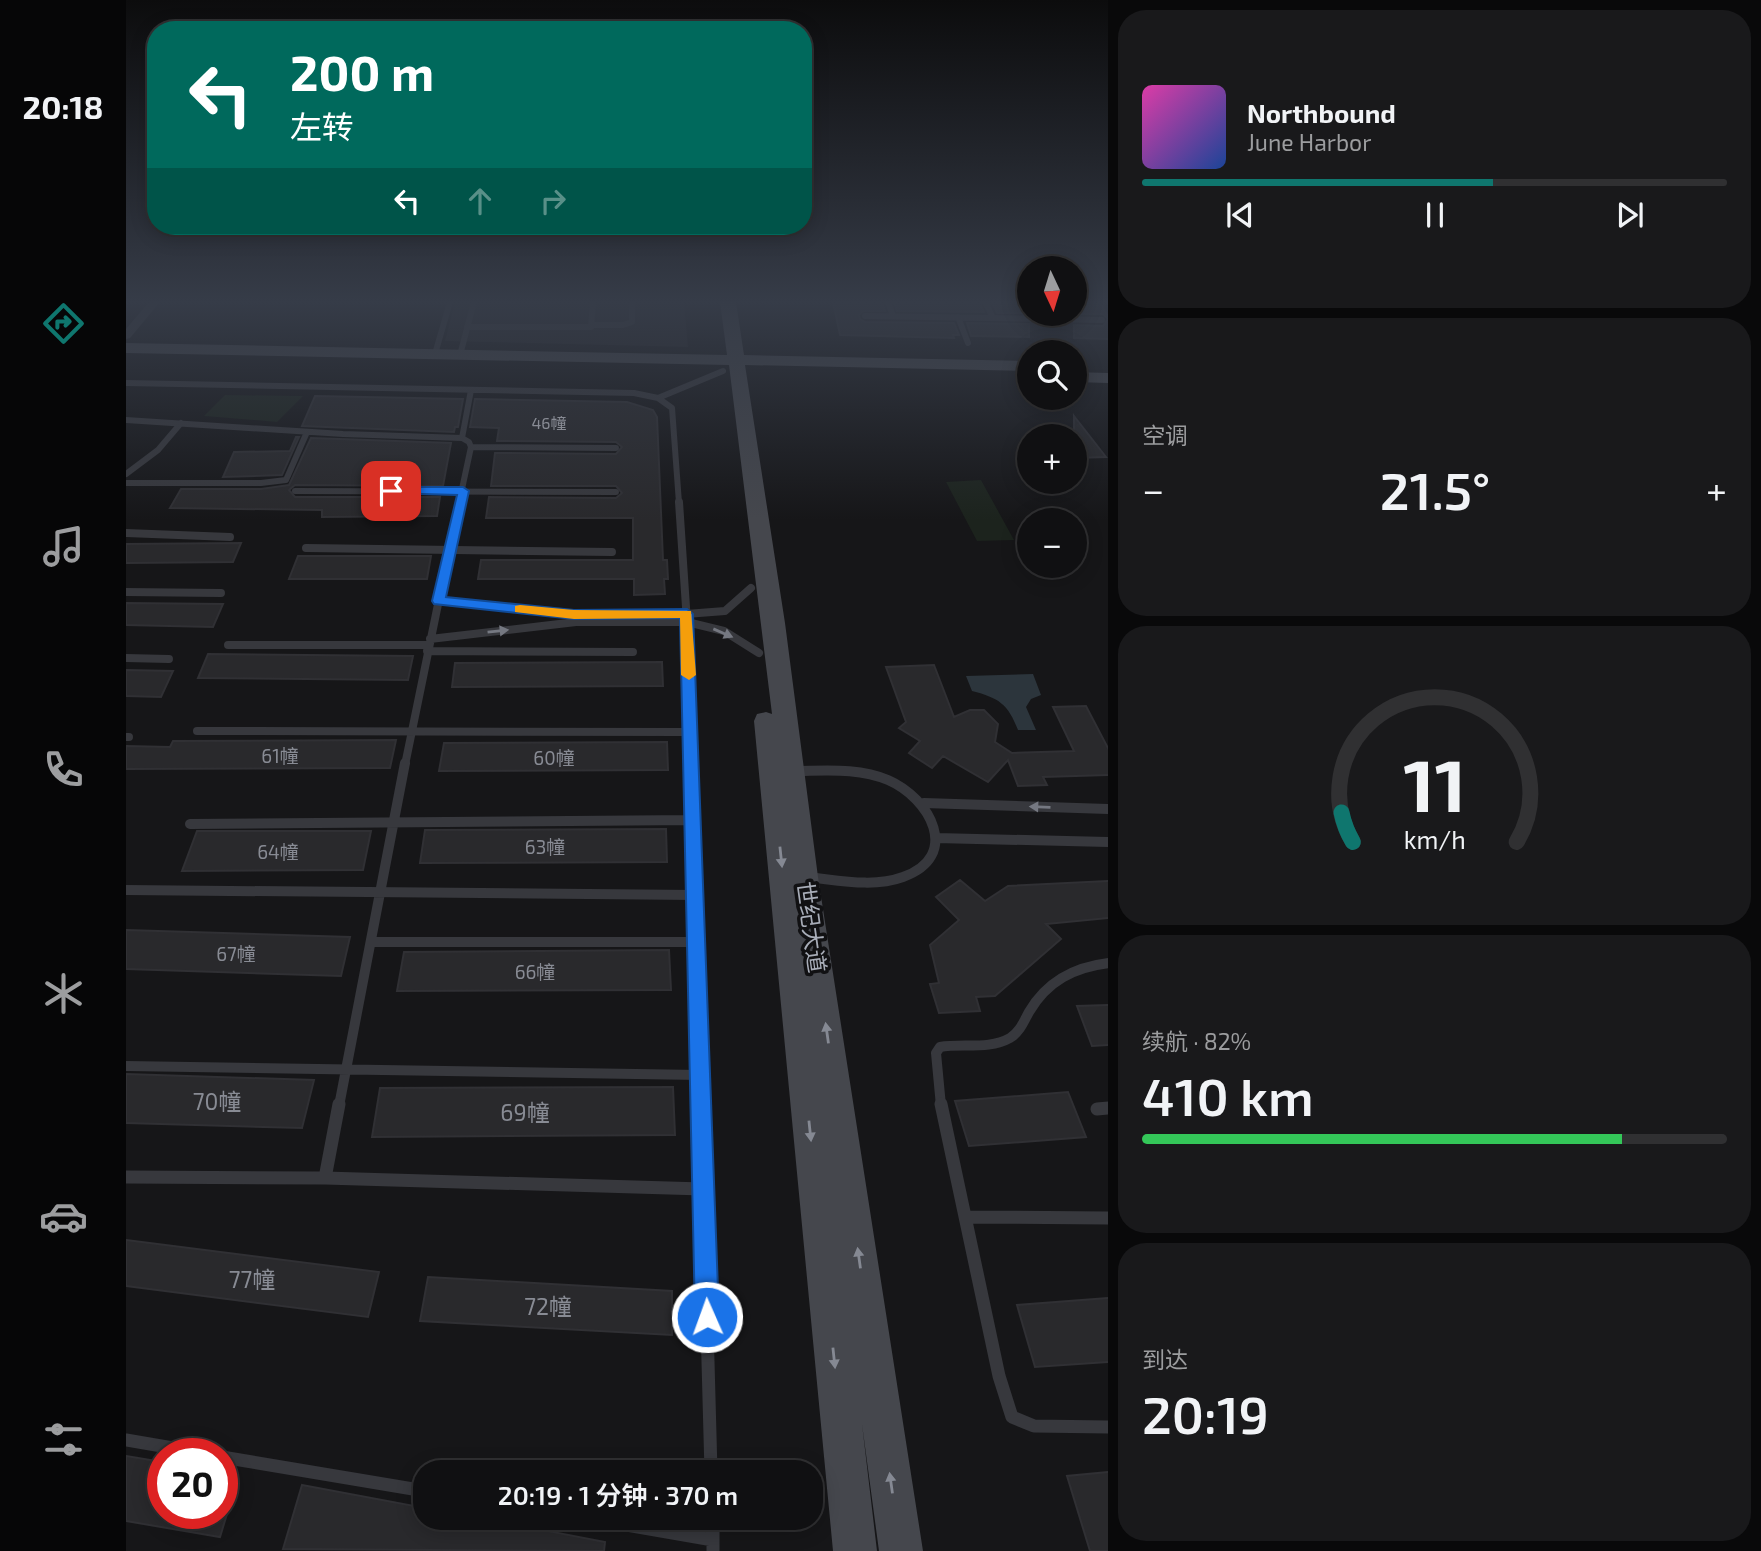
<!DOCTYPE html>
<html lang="zh">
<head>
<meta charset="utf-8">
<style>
  :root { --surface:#101012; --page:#19191b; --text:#f1f3f6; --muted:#9c9d9f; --line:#303032; --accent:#0f766e }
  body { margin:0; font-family:"Exo 2","Noto Sans SC",sans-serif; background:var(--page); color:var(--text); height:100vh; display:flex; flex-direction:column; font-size:26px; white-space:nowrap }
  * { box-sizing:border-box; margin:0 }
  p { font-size:23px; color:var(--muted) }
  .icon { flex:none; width:38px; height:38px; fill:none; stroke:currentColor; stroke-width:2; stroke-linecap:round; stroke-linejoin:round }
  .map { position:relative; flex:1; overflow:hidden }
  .panel { display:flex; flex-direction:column; gap:10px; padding:10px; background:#09090a; width:653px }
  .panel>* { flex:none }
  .top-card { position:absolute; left:21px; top:21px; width:665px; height:214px; border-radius:28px; box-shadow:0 4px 18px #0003,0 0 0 2px var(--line); background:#00695c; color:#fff; overflow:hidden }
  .needle { width:46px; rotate:176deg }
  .buttons { position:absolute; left:891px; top:256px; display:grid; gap:14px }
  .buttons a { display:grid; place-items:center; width:70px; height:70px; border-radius:50%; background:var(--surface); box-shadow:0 4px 18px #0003,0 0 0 2px var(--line); font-size:35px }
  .speed { position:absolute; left:21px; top:1438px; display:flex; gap:14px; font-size:35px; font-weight:700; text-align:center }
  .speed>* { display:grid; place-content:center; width:91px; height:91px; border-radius:50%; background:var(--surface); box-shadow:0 4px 18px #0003,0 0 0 2px var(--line); line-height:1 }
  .speed .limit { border:10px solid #d22; background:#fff; color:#111 }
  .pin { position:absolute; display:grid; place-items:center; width:60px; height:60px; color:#fff; margin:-30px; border-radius:14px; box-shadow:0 4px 10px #0006 }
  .me { position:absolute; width:77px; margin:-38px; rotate:358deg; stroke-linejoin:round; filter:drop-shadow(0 0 5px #0008) }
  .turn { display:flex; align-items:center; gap:24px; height:147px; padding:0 28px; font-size:32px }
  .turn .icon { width:91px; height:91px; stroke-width:2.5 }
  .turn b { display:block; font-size:49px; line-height:60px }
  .lanes { display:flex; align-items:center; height:66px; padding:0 28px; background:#0003; justify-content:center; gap:35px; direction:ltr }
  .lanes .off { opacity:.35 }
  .big { font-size:52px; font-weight:600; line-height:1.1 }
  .panel .widget { flex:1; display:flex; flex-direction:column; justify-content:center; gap:10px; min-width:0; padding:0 24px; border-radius:28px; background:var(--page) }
  .panel .dial { align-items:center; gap:0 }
  .dial svg { height:182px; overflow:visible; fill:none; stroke:var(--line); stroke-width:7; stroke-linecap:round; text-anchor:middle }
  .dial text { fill:var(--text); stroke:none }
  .song { display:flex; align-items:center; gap:21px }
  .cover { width:84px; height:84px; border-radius:10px; background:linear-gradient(135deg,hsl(320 70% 55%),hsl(220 70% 35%)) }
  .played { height:7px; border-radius:4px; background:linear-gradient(90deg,var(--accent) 60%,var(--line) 60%) }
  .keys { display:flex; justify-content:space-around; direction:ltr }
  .heat { display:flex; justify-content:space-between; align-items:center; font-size:38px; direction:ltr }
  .charge { height:10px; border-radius:5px; background:linear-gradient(90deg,#34c759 82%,var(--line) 0) }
  .trip { position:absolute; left:287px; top:1460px; width:410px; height:70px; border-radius:28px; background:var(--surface); box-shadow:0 4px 18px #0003,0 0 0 2px var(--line); font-weight:600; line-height:70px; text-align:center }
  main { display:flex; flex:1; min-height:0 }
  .dock { display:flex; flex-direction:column; width:126px; justify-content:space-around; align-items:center; background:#060607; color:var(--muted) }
  .dock .icon { width:49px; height:49px }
  .dock .selected { color:var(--accent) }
  .dock b { font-size:32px; color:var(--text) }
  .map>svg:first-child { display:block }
</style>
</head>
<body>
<main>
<nav class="dock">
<b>20:18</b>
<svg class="icon selected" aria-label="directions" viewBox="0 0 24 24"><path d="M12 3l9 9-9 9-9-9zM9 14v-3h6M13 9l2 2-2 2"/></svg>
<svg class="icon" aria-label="music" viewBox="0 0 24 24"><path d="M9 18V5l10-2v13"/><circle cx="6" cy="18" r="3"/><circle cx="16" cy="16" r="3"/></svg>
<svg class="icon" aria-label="phone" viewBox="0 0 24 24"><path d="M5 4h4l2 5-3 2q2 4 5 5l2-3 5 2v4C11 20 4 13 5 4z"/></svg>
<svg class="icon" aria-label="climate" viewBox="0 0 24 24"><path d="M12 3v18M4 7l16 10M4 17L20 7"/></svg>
<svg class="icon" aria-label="car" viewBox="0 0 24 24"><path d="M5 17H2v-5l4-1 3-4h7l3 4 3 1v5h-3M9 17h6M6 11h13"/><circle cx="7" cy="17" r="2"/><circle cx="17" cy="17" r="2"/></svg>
<svg class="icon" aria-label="filters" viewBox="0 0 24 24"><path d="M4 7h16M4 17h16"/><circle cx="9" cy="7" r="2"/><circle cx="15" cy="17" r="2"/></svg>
</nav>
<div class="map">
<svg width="983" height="1551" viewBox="0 0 983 1551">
  <rect width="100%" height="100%" fill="#161618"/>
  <!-- built -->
  <path fill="#222225" d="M 329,302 L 558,302 L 562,347 L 319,341 Z"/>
  <!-- green -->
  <path fill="#1c231d" d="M 99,395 L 177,396 L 151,422 L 78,416 Z
    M 855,480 L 888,540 L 851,541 L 820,482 Z"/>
  <!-- water -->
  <path fill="#2c353c" d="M 907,674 L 915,695 L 905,699 L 900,707 L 910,730 L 892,730 C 882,704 873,698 846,691 L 840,676 Z"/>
  <!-- building -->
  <path fill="#29292c" stroke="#303034" stroke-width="2" d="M 707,302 L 756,302 L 759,311 L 737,311 L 733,315 L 734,319 L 739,322 L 828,323 L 833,335 L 827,335 L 828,338 L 714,335 Z
    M 768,302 L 853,302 L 858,312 L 771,311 Z
    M 866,302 L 903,302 L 903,313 L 871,313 Z
    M 948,302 L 973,302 L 983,318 L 983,339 L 948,338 L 948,325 L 977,326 L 982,319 L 977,314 L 948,314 Z
    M 841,323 L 903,324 L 903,337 L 845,336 Z
    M 189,396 L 337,399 L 332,427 L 329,427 L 328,432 L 176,426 Z
    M 349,399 L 501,402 L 527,410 L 531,417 L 537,560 L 541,560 L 542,579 L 538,579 L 539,594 L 508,595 L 508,579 L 352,579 L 355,560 L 507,560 L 507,518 L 360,518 L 363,497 L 490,498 L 496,493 L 490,486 L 365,486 L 369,453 L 490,454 L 496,447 L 490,442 L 371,441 L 373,428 L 344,427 Z
    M 948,416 L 980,457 L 948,458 Z
    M 170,437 L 173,437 L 156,475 L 97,477 L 108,452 L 164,451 Z
    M 185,438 L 325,443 L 317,486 L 169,485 L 163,490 L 169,497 L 314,497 L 311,516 L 196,517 L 196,510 L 44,508 L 55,489 L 135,489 L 163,485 Z
    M 115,543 L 107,562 L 0,563 L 0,544 Z
    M 172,556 L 305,556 L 301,579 L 163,579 Z
    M 0,603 L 97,604 L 87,627 L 0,625 Z
    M 82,654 L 287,656 L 282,680 L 72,678 Z
    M 536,662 L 537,686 L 326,687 L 329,663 Z
    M 808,665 L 828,717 L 844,710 L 858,710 L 872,724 L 869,742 L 886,753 L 948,751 L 927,707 L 960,706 L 983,750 L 983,775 L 917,777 L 921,785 L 892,786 L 882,760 L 862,782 L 817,756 L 806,768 L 783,753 L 794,741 L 773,728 L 780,722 L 760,667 Z
    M 0,670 L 47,671 L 35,697 L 0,696 Z
    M 270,740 L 264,768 L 0,769 L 0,746 L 44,747 L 47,741 Z
    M 541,742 L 542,770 L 313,771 L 318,743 Z
    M 540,829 L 541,862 L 294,863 L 299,830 Z
    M 71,831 L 245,831 L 237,870 L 56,871 Z
    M 834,880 L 859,901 L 882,886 L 983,881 L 983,918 L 920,924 L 935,939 L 869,996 L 850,997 L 854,1011 L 813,1013 L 804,984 L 813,983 L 804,945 L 833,920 L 810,897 Z
    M 0,930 L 224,937 L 215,976 L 0,969 Z
    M 543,950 L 545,990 L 271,991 L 278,952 Z
    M 983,1005 L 983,1045 L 966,1046 L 951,1006 Z
    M 0,1074 L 188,1080 L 176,1128 L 0,1123 Z
    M 547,1087 L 549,1135 L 246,1137 L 254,1088 Z
    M 942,1092 L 960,1137 L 843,1146 L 829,1101 Z
    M 0,1240 L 253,1272 L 242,1317 L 0,1286 Z
    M 302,1277 L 546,1291 L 546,1335 L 294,1321 Z
    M 983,1298 L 983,1362 L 909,1367 L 891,1305 Z
    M 0,1456 L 37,1462 L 37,1514 L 101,1514 L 94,1537 L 0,1521 Z
    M 983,1472 L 983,1551 L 964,1551 L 941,1476 Z
    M 176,1485 L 299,1508 L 299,1517 L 349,1517 L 479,1542 L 478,1551 L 157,1549 Z"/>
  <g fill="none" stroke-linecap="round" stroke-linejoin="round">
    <!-- lane-far3 -->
    <path stroke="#37383d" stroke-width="6" d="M 762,302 L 767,316
      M 859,302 L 867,318
      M 739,316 L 976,320
      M 832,317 L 842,343
      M 465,325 L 497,325 L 506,322 L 506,302
      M 341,327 L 465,327 L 467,302
      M 309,354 L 324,302
      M 334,355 L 348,302
      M 0,383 L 508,393 L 532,398 L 546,408 L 553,503
      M 532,398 L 597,371
      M 0,420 L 217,434 L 336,438 L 343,442 L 345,447 L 333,503
      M 336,438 L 345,390
      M 345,447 L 490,448
      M 0,474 L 32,450 L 55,423
      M 0,483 L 135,483 L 160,480 L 181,432
      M 169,491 L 490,492"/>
    <!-- lane-far2 -->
    <path stroke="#37383d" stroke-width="8" d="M 553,502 L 561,622 L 565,765
      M 0,533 L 104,537
      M 180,548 L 486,552
      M 0,592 L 95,593
      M 312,601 L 448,614 L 560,614 L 599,611 L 625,588
      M 304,639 L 450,622 L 561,622 L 598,631 L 633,653
      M 102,645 L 303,645
      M 301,651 L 507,652
      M 0,658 L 43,659
      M 71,731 L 564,732
      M 0,737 L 3,737
      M 279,765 L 333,502"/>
    <!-- lane-far1 -->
    <path stroke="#37383d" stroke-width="10" d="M 565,763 L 575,1106
      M 666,771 C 697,771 732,767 762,780 C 804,798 836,856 777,877 C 747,888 712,880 681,877
      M 798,803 L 983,809
      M 64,824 L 567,820
      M 810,838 L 983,842
      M 0,890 L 569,895
      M 245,942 L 570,942
      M 0,1066 L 574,1075
      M 213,1106 L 279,763
      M 815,1106 L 810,1053 L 814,1047 C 836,1043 863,1050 884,1038 C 894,1032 898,1021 903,1012 C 921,981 948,967 983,963"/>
    <!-- lane -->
    <path stroke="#37383d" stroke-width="13" d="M 575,1104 L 585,1472
      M 815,1104 L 873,1376 L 886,1417 L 908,1426 L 983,1427
      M 971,1109 L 983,1108
      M 0,1177 L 199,1178 L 577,1189
      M 199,1178 L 213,1104
      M 839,1217 L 983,1218
      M 0,1440 L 82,1454
      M 96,1457 L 299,1491
      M 454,1517 L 587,1540
      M 587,1517 L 587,1551"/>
    <!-- street -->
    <path fill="#37383d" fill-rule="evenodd" d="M 23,302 L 34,302 L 4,338 L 0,339 L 0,329 Z"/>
    <!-- secondary -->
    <path fill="#45474d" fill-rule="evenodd" d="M 594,302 L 610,302 L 618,355 L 903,361 L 903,371 L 619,365 L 659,623 L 692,877 L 797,1551 L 753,1551 L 736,1424 L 751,1551 L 707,1551 L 628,721 L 631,714 L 640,712 L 646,714 L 603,365 L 0,353 L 0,343 L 601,355 Z
      M 948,372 L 983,373 L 983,383 L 948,382 Z"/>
  </g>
  <!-- one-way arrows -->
  <defs><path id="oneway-solid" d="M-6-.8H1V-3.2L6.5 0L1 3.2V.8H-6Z" transform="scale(1.75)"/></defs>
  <g fill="#757881">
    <use href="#oneway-solid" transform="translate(372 631) rotate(-6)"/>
    <use href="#oneway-solid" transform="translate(597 633) rotate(23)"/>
    <use href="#oneway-solid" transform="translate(914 807) rotate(-178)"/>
  </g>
  <g fill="#858993">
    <use href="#oneway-solid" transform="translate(655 857) rotate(84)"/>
    <use href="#oneway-solid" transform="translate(701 1033) rotate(-98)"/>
    <use href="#oneway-solid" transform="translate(684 1131) rotate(84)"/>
    <use href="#oneway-solid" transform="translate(733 1258) rotate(-98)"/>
    <use href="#oneway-solid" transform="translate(708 1358) rotate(84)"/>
    <use href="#oneway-solid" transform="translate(765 1483) rotate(-98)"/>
  </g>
  <!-- sky -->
  <linearGradient id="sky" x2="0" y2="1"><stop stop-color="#0c0c0d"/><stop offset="0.58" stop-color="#363c48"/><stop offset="1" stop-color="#363c48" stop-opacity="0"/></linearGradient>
  <rect width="983" height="520" fill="url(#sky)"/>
  <!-- route -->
  <path fill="#1a73e8" stroke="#114b97" stroke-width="2" d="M 265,487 L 337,487 L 343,491 L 320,597 L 448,610 L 561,609 L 567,614 L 593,1317 L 589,1326 L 581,1329 L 572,1326 L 569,1317 L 554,618 L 448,619 L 308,604 L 306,601 L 331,495 L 261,493 L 260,491 Z"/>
  <!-- slow -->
  <path fill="#f59e0b" d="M 394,605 L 448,610 L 565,611 L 570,675 L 563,680 L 555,675 L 554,618 L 448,619 L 389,612 L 389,606 Z"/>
  <g text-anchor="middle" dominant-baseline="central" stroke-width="7" stroke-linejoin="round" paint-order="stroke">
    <!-- far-number labels -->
    <g font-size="16" fill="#888b94">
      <text x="423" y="422">46幢</text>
    </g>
    <!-- number labels -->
    <g font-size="19" fill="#888b94">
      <text x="154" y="755">61幢</text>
      <text x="428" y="757">60幢</text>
      <text x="419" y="846">63幢</text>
      <text x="152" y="851">64幢</text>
      <text x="110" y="953">67幢</text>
      <text x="409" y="971">66幢</text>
    </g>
    <!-- street labels -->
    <g font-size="23" fill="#a8adb8" stroke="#111113">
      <text transform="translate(686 927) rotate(82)">世纪大道</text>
    </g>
    <!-- near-number labels -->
    <g font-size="23" fill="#888b94">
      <text x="91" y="1101">70幢</text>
      <text x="399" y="1112">69幢</text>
      <text x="126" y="1279">77幢</text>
      <text x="422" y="1306">72幢</text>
    </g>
  </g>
</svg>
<div class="buttons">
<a><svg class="needle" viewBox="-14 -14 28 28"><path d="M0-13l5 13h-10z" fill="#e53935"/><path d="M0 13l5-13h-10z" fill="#9c9d9f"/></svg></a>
<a><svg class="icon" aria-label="search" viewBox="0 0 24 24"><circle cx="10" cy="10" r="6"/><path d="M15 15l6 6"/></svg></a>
<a>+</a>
<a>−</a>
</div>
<div class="speed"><div class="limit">20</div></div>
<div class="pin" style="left:265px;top:491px;background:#d93025"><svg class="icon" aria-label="arrive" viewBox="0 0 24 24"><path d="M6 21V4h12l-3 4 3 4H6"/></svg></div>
<svg class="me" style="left:581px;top:1317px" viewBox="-20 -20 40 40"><circle r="17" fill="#1a73e8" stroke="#fff" stroke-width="3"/><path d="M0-11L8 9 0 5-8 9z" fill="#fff"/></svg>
<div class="trip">20:19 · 1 分钟 · 370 m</div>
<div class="top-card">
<div class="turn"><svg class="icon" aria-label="left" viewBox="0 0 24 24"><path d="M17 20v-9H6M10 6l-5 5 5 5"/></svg><div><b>200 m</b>左转</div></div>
<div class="lanes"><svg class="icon" aria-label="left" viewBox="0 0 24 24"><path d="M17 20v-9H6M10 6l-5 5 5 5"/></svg><svg class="icon off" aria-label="ahead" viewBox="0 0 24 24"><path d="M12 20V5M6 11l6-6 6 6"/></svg><svg class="icon off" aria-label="right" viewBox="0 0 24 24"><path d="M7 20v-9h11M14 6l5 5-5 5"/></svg></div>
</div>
</div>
<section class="panel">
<div class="widget">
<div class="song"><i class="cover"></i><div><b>Northbound</b><p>June Harbor</p></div></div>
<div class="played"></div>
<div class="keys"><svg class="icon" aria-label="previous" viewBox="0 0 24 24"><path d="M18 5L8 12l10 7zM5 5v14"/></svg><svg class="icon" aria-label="pause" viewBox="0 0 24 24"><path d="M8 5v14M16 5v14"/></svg><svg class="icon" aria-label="next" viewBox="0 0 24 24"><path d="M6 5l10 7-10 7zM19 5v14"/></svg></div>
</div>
<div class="widget"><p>空调</p>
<div class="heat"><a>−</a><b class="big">21.5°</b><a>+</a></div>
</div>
<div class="widget dial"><svg viewBox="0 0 100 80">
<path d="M14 69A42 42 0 1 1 86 69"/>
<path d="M14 69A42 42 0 0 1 9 56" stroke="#0f766e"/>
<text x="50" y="56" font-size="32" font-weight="700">11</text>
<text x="50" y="72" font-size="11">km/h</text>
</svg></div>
<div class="widget"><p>续航 · 82%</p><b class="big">410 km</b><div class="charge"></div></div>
<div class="widget"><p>到达</p><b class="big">20:19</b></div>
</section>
</main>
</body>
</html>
